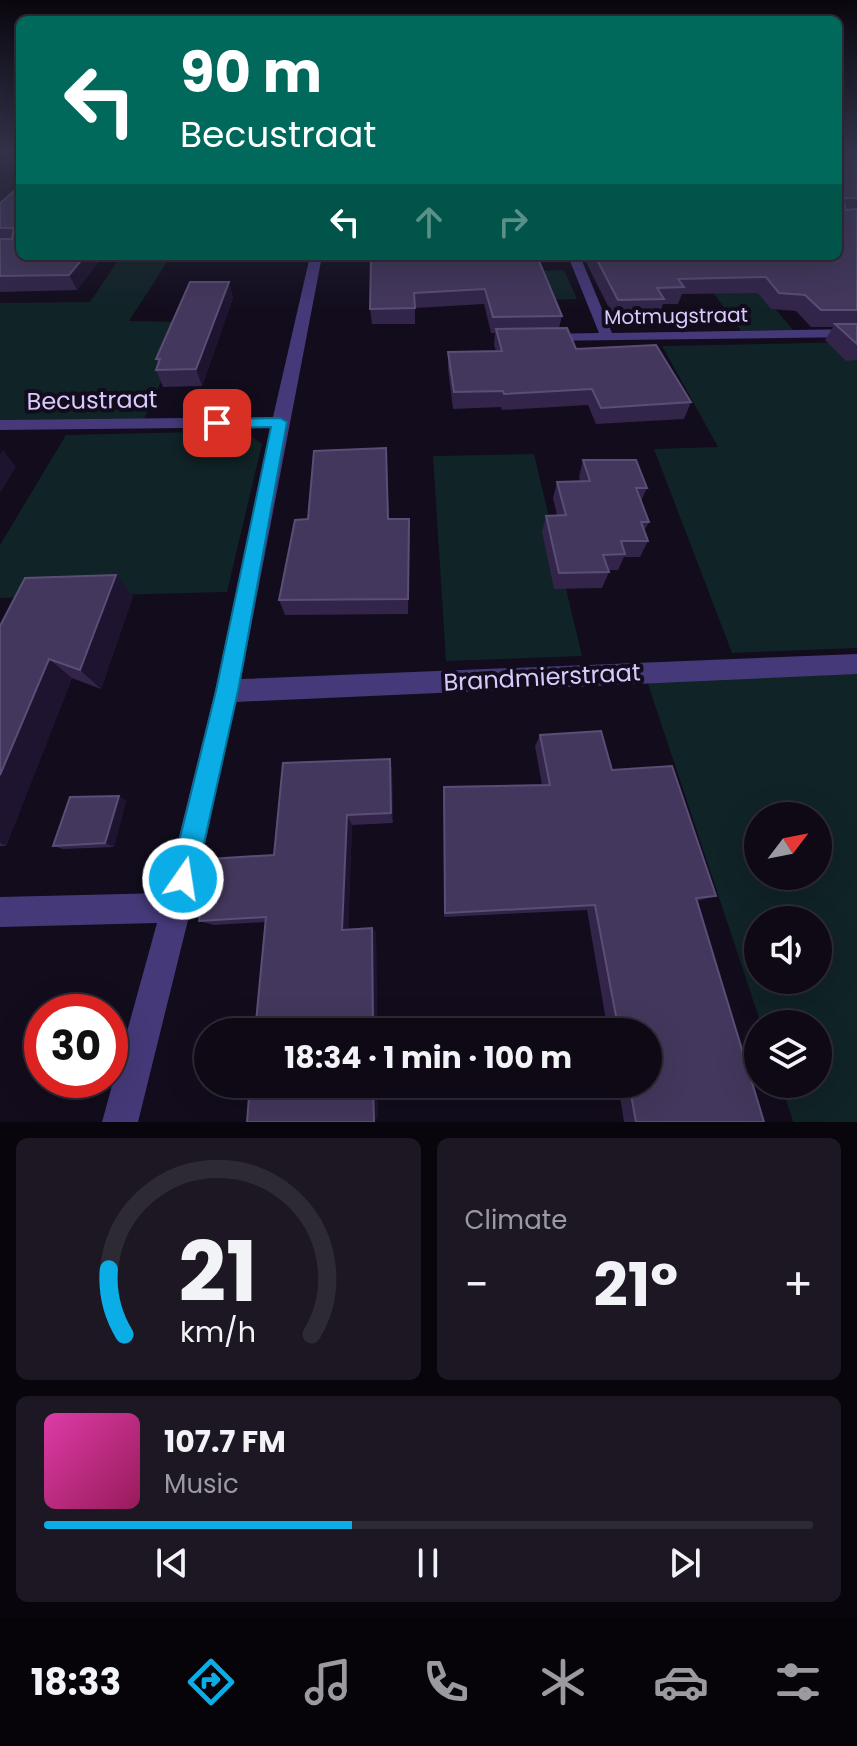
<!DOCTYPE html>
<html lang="en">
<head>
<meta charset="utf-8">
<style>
  :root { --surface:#0e0915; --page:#1c1722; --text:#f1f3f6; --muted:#9b9aa0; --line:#2e2a34; --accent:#0bade7 }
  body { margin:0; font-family:Poppins,sans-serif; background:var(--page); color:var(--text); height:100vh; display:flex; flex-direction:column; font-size:30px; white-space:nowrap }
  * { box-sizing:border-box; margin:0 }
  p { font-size:26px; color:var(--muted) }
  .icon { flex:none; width:44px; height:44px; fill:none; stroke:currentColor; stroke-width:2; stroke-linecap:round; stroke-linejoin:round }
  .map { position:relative; height:1122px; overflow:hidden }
  .details { display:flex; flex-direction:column; gap:16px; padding:16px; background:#08050c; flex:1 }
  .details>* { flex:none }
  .banner { position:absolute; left:16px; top:16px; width:826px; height:244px; border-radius:12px; box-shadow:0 8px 32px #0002,0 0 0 2px var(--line); background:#00695c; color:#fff; overflow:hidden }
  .needle { width:52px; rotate:58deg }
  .buttons { position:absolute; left:744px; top:802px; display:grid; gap:16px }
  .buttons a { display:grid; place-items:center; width:88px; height:88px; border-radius:50%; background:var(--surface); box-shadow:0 8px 32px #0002,0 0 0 2px var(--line); font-size:40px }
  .speed { position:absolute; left:24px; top:994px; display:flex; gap:16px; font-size:40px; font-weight:700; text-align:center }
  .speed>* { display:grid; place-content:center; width:104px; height:104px; border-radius:50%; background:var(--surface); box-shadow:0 8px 32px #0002,0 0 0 2px var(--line); line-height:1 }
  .speed .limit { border:12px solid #d22; background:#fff; color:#111 }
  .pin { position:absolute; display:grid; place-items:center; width:68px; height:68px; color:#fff; margin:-34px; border-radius:16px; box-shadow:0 4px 12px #0006 }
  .me { position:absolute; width:88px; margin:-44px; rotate:13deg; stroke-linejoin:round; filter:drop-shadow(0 0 6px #0008) }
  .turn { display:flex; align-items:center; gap:28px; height:168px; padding:0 32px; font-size:36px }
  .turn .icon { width:104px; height:104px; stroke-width:2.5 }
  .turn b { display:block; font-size:56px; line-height:68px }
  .lanes { display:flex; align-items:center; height:76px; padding:0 32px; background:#0003; justify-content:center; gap:40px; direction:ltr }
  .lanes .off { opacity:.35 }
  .big { font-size:60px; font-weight:700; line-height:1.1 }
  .details .card { flex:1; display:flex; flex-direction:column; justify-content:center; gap:12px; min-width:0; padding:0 28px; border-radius:12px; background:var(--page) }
  .details .dial { align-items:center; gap:0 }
  .dial svg { height:208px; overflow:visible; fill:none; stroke:var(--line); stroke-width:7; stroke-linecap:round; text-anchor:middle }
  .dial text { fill:var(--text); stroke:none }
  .song { display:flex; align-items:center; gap:24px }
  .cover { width:96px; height:96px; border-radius:12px; background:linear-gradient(135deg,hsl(320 70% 55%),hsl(330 70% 35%)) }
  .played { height:8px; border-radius:4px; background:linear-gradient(90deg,var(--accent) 40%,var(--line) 40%) }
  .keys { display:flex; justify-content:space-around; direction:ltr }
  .heat { display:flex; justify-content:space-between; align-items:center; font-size:44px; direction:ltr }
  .details .tiles { flex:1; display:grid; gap:16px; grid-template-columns:1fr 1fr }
  .card:last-child { grid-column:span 2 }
  .trip { position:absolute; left:194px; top:1018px; width:468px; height:80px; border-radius:40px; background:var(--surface); box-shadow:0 8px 32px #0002,0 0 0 2px var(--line); font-weight:700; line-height:80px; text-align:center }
  .menu { display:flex; height:128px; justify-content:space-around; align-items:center; background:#060408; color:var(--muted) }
  .menu .icon { width:56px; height:56px }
  .menu .on { color:var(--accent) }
  .menu b { font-size:36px; color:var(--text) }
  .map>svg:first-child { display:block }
</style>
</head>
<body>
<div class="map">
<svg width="857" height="1122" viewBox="0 0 857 1122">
  <rect width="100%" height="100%" fill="#120c1c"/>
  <!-- green -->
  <path fill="#102326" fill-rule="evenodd" d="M 121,256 L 171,256 L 129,321 L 188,322 L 144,419 L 0,420 L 0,303 L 90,302 Z
    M 742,269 L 793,330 L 741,331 L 697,270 Z
    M 564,270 L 577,299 L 454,302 L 449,273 Z
    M 857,342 L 857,648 L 732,653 L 654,449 L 718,447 L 662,346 Z
    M 237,431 L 250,435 L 262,444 L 227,592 L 0,598 L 0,545 L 66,435 Z
    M 534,454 L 582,656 L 446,661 L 433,456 Z
    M 857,671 L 857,1122 L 793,1122 L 781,1084 L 818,1084 L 818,1024 L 761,1024 L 647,681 ZM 758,816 L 818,816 L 818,876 L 758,876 ZM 758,920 L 818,920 L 818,980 L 758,980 Z"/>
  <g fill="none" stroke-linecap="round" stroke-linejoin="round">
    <!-- minor -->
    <path fill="#463979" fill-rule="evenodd" d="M 310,256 L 322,256 L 241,679 L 857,654 L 857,674 L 236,702 L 191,908 L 138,1122 L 102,1122 L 157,923 L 0,927 L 0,897 L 165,893 L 215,691 L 271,427 L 0,430 L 0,420 L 273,417 Z
      M 568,256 L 580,256 L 612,333 L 857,329 L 857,337 L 540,341 L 540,335 L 545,334 L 599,333 Z"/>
  </g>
  <!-- wall -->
  <path fill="#322549" d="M 838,153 L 857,153 L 857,360 L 846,361 L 825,340 L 833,327 L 811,327 L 796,311 L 771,309 L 758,293 L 682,294 L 678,304 L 663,304 L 659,315 L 613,316 L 583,256 L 838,256 Z
    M 0,203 L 103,256 L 77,290 L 0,292 Z
    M 371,256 L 537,256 L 562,316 L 559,328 L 576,349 L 691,402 L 684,419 L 596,424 L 588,405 L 502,410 L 501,407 L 453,409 L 448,369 L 448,352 L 496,351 L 494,345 L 495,333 L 491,333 L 484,304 L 415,308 L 415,324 L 372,324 L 370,309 Z
    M 229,282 L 233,298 L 202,386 L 163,387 L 156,370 L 158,365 L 156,359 Z
    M 386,448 L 389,519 L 409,519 L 408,614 L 285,615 L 279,600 L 308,519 Z
    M 583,460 L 647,488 L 641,501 L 649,522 L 644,531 L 648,541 L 640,557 L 624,557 L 618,570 L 608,570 L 609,572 L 602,588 L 554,589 L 542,532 L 546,516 L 557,515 L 553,498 L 557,482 L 580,481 L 579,477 Z
    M 133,596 L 101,689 L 72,678 L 6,846 L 0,846 L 0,626 Z
    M 540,735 L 612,770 L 716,896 L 697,901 L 764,1122 L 624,1122 L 618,1084 L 648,1084 L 648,1032 L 608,1032 L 587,910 L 444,917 L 444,787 L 542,785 L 535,746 Z
    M 390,759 L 392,772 L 393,823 L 352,825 L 348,930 L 376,932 L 377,1032 L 255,1032 L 265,922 L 214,925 L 199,921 Z
    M 119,796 L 126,801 L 114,847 L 63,849 L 53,846 Z"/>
  <!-- shaded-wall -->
  <path fill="#1e142f" d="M 85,256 L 103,256 L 77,290 L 69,275 Z
    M 229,282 L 233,298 L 202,386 L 196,369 Z
    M 3,450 L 16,467 L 0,493 L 0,454 Z
    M 409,519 L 410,535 L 408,614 L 408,599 Z
    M 116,575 L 133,596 L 101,689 L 80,670 Z
    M 49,659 L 72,678 L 6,846 L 0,843 L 0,775 Z
    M 390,759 L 392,772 L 393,823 L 391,813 Z
    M 119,796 L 126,801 L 114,847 L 105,843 Z
    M 347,815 L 352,825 L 348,934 L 342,930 Z
    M 372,928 L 376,932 L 377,1032 L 373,1032 Z
    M 373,1084 L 378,1084 L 378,1116 L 375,1122 L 374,1122 Z"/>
  <!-- building -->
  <path fill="#44375d" stroke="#5b4e76" stroke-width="2" d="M 838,153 L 857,153 L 857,198 L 845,198 L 843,201 L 846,210 L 857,209 L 857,310 L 821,310 L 805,295 L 779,293 L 766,277 L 678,279 L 684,287 L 657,288 L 664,299 L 618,300 L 595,256 L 838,256 Z
    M 20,186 L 20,256 L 85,256 L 69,275 L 0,276 L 0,239 L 12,239 L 14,228 L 0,228 L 0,203 Z
    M 371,256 L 537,256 L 562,316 L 493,317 L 485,289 L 414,293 L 415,308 L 370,309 Z
    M 190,282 L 229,282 L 196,369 L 156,370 L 160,359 L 156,359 Z
    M 835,324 L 857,324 L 857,344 Z
    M 567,328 L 576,349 L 656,345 L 691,402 L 601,408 L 592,389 L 504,394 L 503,391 L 454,392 L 448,352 L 502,351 L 496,329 Z
    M 386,448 L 388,519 L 409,519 L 408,599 L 279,600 L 295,520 L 308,519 L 314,451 Z
    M 583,460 L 636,460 L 647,488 L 636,488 L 649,522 L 641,522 L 648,541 L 621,541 L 625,554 L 603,555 L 609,572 L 559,573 L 546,516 L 566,515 L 557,482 L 590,481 Z
    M 116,575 L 80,670 L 49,659 L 0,775 L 0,626 L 25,578 Z
    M 601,731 L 612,770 L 672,766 L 716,896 L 696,898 L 764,1122 L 636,1122 L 629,1084 L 648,1084 L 648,1032 L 619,1032 L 595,905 L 445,913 L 444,787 L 550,785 L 540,735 Z
    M 390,759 L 391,813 L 347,815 L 342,930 L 372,928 L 373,1032 L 255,1032 L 266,917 L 199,921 L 209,859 L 274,855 L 283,763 Z
    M 119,796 L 105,843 L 53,846 L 70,797 Z
    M 250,1084 L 373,1084 L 374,1122 L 247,1122 Z"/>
  <!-- sky -->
  <linearGradient id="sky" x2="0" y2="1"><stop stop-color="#0a070f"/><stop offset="0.49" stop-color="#33344b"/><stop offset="1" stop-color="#33344b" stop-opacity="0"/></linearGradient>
  <rect width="857" height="310" fill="url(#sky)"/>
  <!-- route -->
  <path fill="#0bade7" stroke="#077096" stroke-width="2" d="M 280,418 L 287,422 L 238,691 L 196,879 L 192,889 L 183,893 L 173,889 L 170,879 L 216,691 L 271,427 L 217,428 L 210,423 L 217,419 Z"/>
  <g text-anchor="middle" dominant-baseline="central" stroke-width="8" stroke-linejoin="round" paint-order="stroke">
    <!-- far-street labels -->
    <g font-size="20" fill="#d8cafc" stroke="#120c1c">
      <text transform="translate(676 316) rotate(-1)">Motmugstraat</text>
    </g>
    <!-- street labels -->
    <g font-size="24" fill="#d8cafc" stroke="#120c1c">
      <text transform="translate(92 400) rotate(-1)">Becustraat</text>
      <text transform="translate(542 677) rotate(-3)">Brandmierstraat</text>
    </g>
  </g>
</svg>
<div class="buttons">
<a><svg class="needle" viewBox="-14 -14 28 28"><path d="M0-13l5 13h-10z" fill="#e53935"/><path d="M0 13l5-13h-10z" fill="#9b9aa0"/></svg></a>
<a><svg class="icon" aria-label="sound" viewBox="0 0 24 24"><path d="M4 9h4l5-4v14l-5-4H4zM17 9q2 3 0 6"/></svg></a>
<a><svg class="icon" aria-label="layers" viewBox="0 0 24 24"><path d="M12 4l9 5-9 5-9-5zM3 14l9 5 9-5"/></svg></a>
</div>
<div class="speed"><div class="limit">30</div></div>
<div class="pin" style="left:217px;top:423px;background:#d93025"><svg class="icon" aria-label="arrive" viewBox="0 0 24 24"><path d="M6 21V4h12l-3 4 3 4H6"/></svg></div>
<svg class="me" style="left:183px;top:879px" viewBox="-20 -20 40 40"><circle r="17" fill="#0bade7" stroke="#fff" stroke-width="3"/><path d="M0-11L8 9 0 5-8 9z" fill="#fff"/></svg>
<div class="trip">18:34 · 1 min · 100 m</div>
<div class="banner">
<div class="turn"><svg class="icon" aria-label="left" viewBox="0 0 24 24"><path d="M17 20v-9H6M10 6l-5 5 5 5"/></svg><div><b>90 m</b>Becustraat</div></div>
<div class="lanes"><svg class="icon" aria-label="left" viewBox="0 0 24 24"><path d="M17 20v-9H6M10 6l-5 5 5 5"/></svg><svg class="icon off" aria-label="ahead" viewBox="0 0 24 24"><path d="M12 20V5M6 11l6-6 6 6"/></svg><svg class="icon off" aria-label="right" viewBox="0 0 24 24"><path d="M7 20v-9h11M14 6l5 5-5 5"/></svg></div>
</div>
</div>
<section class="details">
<div class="tiles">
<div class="card dial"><svg viewBox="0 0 100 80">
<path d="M14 69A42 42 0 1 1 86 69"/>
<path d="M14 69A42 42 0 0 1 8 44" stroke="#0bade7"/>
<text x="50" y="56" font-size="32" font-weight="700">21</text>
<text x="50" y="72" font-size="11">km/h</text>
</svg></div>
<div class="card"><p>Climate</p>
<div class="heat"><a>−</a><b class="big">21°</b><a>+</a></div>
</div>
<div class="card">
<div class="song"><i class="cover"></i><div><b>107.7 FM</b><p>Music</p></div></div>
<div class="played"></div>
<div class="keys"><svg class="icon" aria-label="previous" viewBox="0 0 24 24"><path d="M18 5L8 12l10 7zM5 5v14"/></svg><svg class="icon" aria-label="pause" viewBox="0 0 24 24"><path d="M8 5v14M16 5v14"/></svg><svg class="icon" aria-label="next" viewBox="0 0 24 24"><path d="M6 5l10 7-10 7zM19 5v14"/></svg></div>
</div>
</div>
</section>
<nav class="menu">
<b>18:33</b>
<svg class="icon on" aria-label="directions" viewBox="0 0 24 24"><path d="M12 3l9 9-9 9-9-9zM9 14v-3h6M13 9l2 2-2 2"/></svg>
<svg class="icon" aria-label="music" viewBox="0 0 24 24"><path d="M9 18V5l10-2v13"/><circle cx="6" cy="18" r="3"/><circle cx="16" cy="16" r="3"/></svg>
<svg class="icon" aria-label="phone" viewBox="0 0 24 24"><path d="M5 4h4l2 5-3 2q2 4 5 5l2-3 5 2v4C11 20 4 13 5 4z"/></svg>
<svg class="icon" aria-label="climate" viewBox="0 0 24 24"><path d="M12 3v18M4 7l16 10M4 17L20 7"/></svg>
<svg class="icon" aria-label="car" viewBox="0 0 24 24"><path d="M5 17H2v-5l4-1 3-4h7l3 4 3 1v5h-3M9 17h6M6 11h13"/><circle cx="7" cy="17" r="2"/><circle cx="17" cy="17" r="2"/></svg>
<svg class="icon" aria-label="filters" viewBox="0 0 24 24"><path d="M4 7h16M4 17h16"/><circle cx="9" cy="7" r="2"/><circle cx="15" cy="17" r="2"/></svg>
</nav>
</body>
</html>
